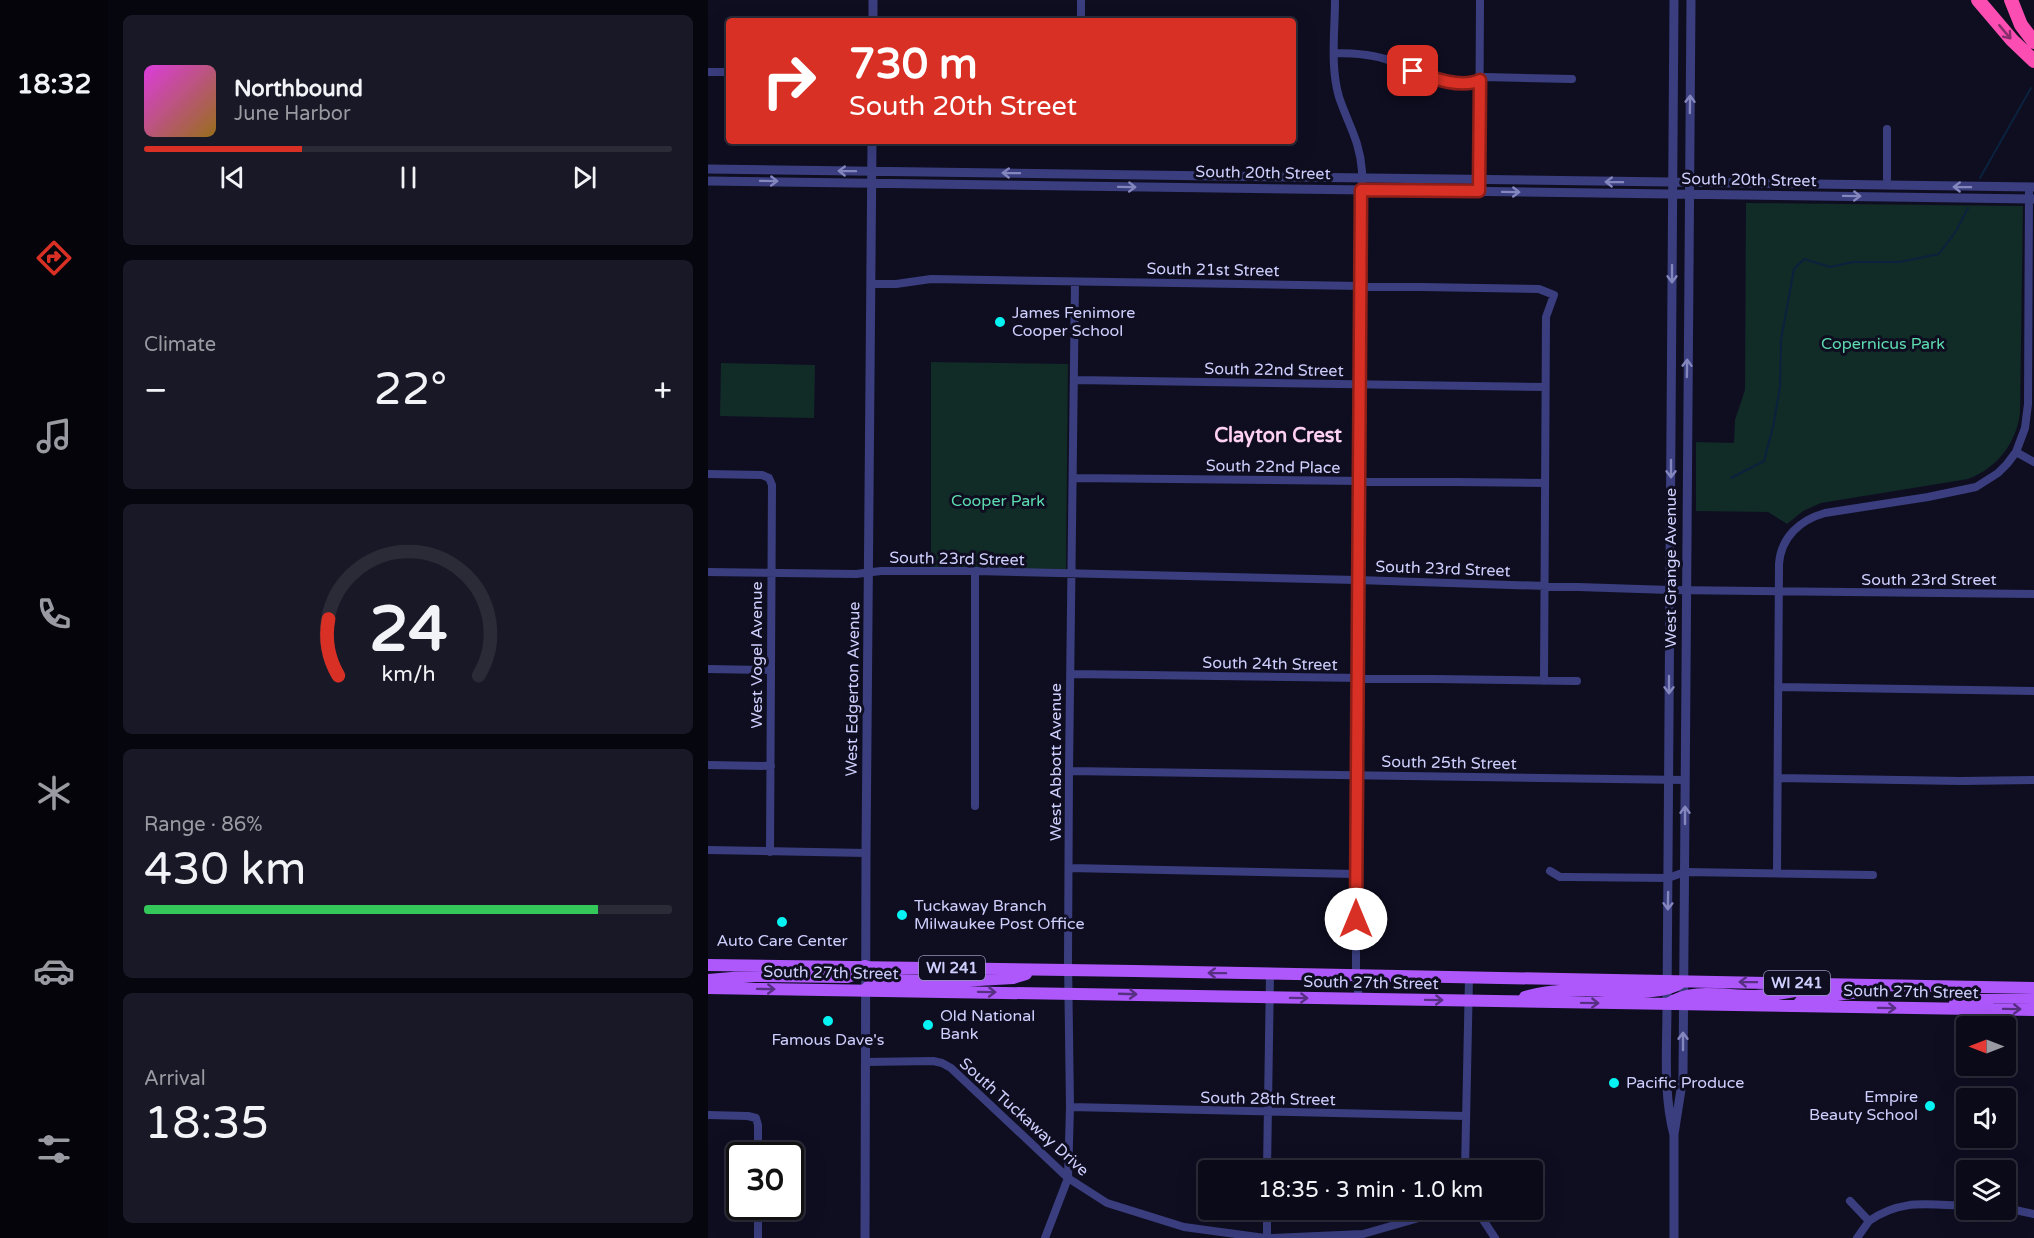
<!DOCTYPE html>
<html lang="en">
<head>
<meta charset="utf-8">
<style>
  :root { --surface:#0b0a19; --page:#191826; --text:#f1f3f6; --muted:#9a9aa2; --line:#2b2b38; --accent:#d93025 }
  body { margin:0; font-family:"Varela Round",sans-serif; background:var(--page); color:var(--text); height:100vh; display:flex; flex-direction:column; font-size:22px; white-space:nowrap }
  * { box-sizing:border-box; margin:0 }
  p { font-size:20px; color:var(--muted) }
  .icon { flex:none; width:33px; height:33px; fill:none; stroke:currentColor; stroke-width:2; stroke-linecap:round; stroke-linejoin:round }
  .map { position:relative; flex:1; overflow:hidden }
  .drawer { display:flex; flex-direction:column; gap:15px; padding:15px; background:#06060e; width:600px }
  .drawer>* { flex:none }
  .top-card { position:absolute; left:18px; top:18px; width:570px; height:126px; border-radius:6px; box-shadow:0 6px 24px #0002,0 0 0 2px var(--line); background:#d93025; color:#fff; overflow:hidden }
  .needle { width:39px; rotate:270deg }
  .fabs { position:absolute; left:1248px; top:1016px; display:grid; gap:12px }
  .fabs a { display:grid; place-items:center; width:60px; height:60px; border-radius:6px; background:var(--surface); box-shadow:0 6px 24px #0002,0 0 0 2px var(--line); font-size:30px }
  .speed { position:absolute; left:18px; top:1142px; display:flex; gap:12px; font-size:30px; font-weight:700; text-align:center }
  .speed>* { display:grid; place-content:center; width:78px; height:78px; border-radius:50%; background:var(--surface); box-shadow:0 6px 24px #0002,0 0 0 2px var(--line); line-height:1 }
  .speed .limit { border:3px solid #111; border-radius:9px; background:#fff; color:#111 }
  .pin { position:absolute; display:grid; place-items:center; width:51px; height:51px; color:#fff; margin:-26px; border-radius:12px; box-shadow:0 3px 9px #0006 }
  .me { position:absolute; width:66px; margin:-33px; rotate:0deg; stroke-linejoin:round; filter:drop-shadow(0 0 4px #0008) }
  .turn { display:flex; align-items:center; gap:21px; height:126px; padding:0 24px; font-size:27px }
  .turn .icon { width:78px; height:78px; stroke-width:2.5 }
  .turn b { display:block; font-size:42px; line-height:51px }
  .big { font-size:45px; font-weight:600; line-height:1.1 }
  .drawer .card { flex:1; display:flex; flex-direction:column; justify-content:center; gap:9px; min-width:0; padding:0 21px; border-radius:9px; background:var(--page) }
  .drawer .dial { align-items:center; gap:0 }
  .dial svg { height:156px; overflow:visible; fill:none; stroke:var(--line); stroke-width:7; stroke-linecap:round; text-anchor:middle }
  .dial text { fill:var(--text); stroke:none }
  .song { display:flex; align-items:center; gap:18px }
  .cover { width:72px; height:72px; border-radius:9px; background:linear-gradient(135deg,hsl(300 70% 55%),hsl(40 70% 35%)) }
  .played { height:6px; border-radius:3px; background:linear-gradient(90deg,var(--accent) 30%,var(--line) 30%) }
  .keys { display:flex; justify-content:space-around; direction:ltr }
  .heat { display:flex; justify-content:space-between; align-items:center; font-size:33px; direction:ltr }
  .charge { height:9px; border-radius:4px; background:linear-gradient(90deg,#34c759 86%,var(--line) 0) }
  .trip { position:absolute; left:490px; top:1160px; width:345px; height:60px; border-radius:6px; background:var(--surface); box-shadow:0 6px 24px #0002,0 0 0 2px var(--line); font-weight:600; line-height:60px; text-align:center }
  main { display:flex; flex:1; min-height:0 }
  .tabs { display:flex; flex-direction:column; width:108px; justify-content:space-around; align-items:center; background:#04040a; color:var(--muted) }
  .tabs .icon { width:42px; height:42px }
  .tabs .active { color:var(--accent) }
  .tabs b { font-size:27px; color:var(--text) }
  .map>svg:first-child { display:block }
</style>
</head>
<body>
<main>
<nav class="tabs">
<b>18:32</b>
<svg class="icon active" aria-label="directions" viewBox="0 0 24 24"><path d="M12 3l9 9-9 9-9-9zM9 14v-3h6M13 9l2 2-2 2"/></svg>
<svg class="icon" aria-label="music" viewBox="0 0 24 24"><path d="M9 18V5l10-2v13"/><circle cx="6" cy="18" r="3"/><circle cx="16" cy="16" r="3"/></svg>
<svg class="icon" aria-label="phone" viewBox="0 0 24 24"><path d="M5 4h4l2 5-3 2q2 4 5 5l2-3 5 2v4C11 20 4 13 5 4z"/></svg>
<svg class="icon" aria-label="climate" viewBox="0 0 24 24"><path d="M12 3v18M4 7l16 10M4 17L20 7"/></svg>
<svg class="icon" aria-label="car" viewBox="0 0 24 24"><path d="M5 17H2v-5l4-1 3-4h7l3 4 3 1v5h-3M9 17h6M6 11h13"/><circle cx="7" cy="17" r="2"/><circle cx="17" cy="17" r="2"/></svg>
<svg class="icon" aria-label="filters" viewBox="0 0 24 24"><path d="M4 7h16M4 17h16"/><circle cx="9" cy="7" r="2"/><circle cx="15" cy="17" r="2"/></svg>
</nav>
<section class="drawer">
<div class="card">
<div class="song"><i class="cover"></i><div><b>Northbound</b><p>June Harbor</p></div></div>
<div class="played"></div>
<div class="keys"><svg class="icon" aria-label="previous" viewBox="0 0 24 24"><path d="M18 5L8 12l10 7zM5 5v14"/></svg><svg class="icon" aria-label="pause" viewBox="0 0 24 24"><path d="M8 5v14M16 5v14"/></svg><svg class="icon" aria-label="next" viewBox="0 0 24 24"><path d="M6 5l10 7-10 7zM19 5v14"/></svg></div>
</div>
<div class="card"><p>Climate</p>
<div class="heat"><a>−</a><b class="big">22°</b><a>+</a></div>
</div>
<div class="card dial"><svg viewBox="0 0 100 80">
<path d="M14 69A42 42 0 1 1 86 69"/>
<path d="M14 69A42 42 0 0 1 9 40" stroke="#d93025"/>
<text x="50" y="56" font-size="32" font-weight="700">24</text>
<text x="50" y="72" font-size="11">km/h</text>
</svg></div>
<div class="card"><p>Range · 86%</p><b class="big">430 km</b><div class="charge"></div></div>
<div class="card"><p>Arrival</p><b class="big">18:35</b></div>
</section>
<div class="map">
<svg width="1326" height="1238" viewBox="0 0 1326 1238">
  <rect width="100%" height="100%" fill="#0f0e21"/>
  <!-- green -->
  <path fill="#112b27" d="M 1038,203 L 1315,206 L 1312,413 C 1308,444 1289,468 1260,479 L 1113,503 L 1095,511 L 1079,524 L 1060,512 L 988,511 L 988,442 L 1026,443 L 1027,420 L 1037,390 Z
    M 223,362 L 360,364 L 358,570 L 223,567 Z
    M 13,363 L 107,365 L 106,418 L 12,416 Z"/>
  <g fill="none" stroke-linecap="round" stroke-linejoin="round">
    <!-- stream -->
    <path stroke="#0a223d" stroke-width="2" d="M 1272,178 L 1323,88
      M 1023,478 L 1056,461 L 1065,427 L 1072,387 L 1073,340 L 1086,269 L 1096,259 L 1122,267 L 1145,262 L 1191,262 L 1231,254 L 1248,231 L 1260,208"/>
    <!-- minor -->
    <path stroke="#3a3e7f" stroke-width="8" d="M 627,0 C 627,31 622,67 631,97 C 640,124 652,141 654,171 L 648,865 L 648,975 L 651,999
      M 373,21 L 373,0
      M 627,53 C 646,53 665,54 683,61 C 712,72 746,93 777,77 L 864,79
      M 0,72 L 21,72
      M 1179,129 L 1179,179
      M 771,191 L 772,0
      M 163,284 L 188,284 L 223,279 L 831,289 L 846,295 L 838,317 L 836,681
      M 366,380 L 837,387
      M 1308,452 L 1317,428 L 1320,404 L 1321,187
      M 0,474 L 54,475 L 61,478 L 64,485 L 62,852
      M 365,478 L 837,483
      M 267,571 L 267,806
      M 0,572 L 148,574 L 173,571 L 267,571 L 649,580 L 962,590 L 1326,594
      M 0,669 L 62,670
      M 363,674 L 869,681
      M 1070,687 L 1326,691
      M 0,765 L 63,766
      M 361,771 L 977,780
      M 1070,778 L 1253,781 L 1326,780
      M 0,850 L 158,853
      M 361,868 L 648,874
      M 842,871 L 852,877 L 861,877 L 960,878 L 977,872 L 1165,875
      M 1069,872 L 1071,564 C 1073,537 1092,520 1117,513 L 1220,497 L 1268,487 L 1290,473 L 1299,464 L 1308,452 L 1326,462
      M 157,1062 L 225,1061 L 234,1063 L 243,1068 L 360,1178 L 399,1203 L 476,1227 L 557,1238
      M 362,1107 L 758,1116
      M 0,1115 L 40,1116 L 48,1118 L 50,1125 L 50,1155
      M 559,1170 L 562,974
      M 757,1170 L 761,977
      M 1142,1201 L 1161,1221 L 1149,1238
      M 50,1206 L 50,1238
      M 1298,1208 L 1326,1214
      M 768,1209 L 787,1238
      M 1161,1221 C 1194,1198 1221,1205 1258,1206
      M 337,1238 L 360,1178 L 362,1107 L 360,960 L 361,771 L 367,282
      M 559,1238 L 559,1209
      M 564,1238 L 655,1234 L 711,1218 L 730,1209"/>
    <!-- tertiary -->
    <path stroke="#3a3e7f" stroke-width="9" d="M 966,0 L 959,1004 C 959,1047 955,1094 966,1135 L 966,1238
      M 165,21 L 165,0
      M 0,169 L 1326,187
      M 0,181 L 1326,199
      M 966,1134 L 975,1077 L 983,0
      M 157,1238 L 158,853 L 164,141"/>
    <!-- primary -->
    <path stroke="#ae58fb" stroke-width="12" d="M 0,965 L 426,971 L 1326,988
      M 0,980 L 47,976 L 139,977 L 152,973 L 157,966
      M 0,988 L 1326,1010
      M 157,990 L 163,984 L 176,980 L 252,981 L 305,978 L 318,974
      M 817,997 C 836,991 858,990 878,990 C 905,990 952,998 974,982
      M 1247,1003 L 1287,997 L 1326,998
      M 960,1004 C 984,987 1019,997 1048,996 C 1066,995 1086,992 1104,987
      M 1089,1006 L 1093,1001 L 1101,998 L 1161,991"/>
    <!-- motorway -->
    <path stroke="#fb4db2" stroke-width="14" d="M 1270,0 L 1304,40 L 1326,61
      M 1303,0 L 1313,25 L 1326,42"/>
  </g>
  <!-- one-way arrows -->
  <defs><path id="oneway-shaft" d="M-6 0H5M1.5-3L5.5 0L1.5 3" fill="none" stroke-width="1.6" stroke-linecap="round" stroke-linejoin="round" transform="scale(1.5)"/></defs>
  <use stroke="#852e6a" href="#oneway-shaft" transform="translate(1297 32) rotate(50)"/>
  <g stroke="#8486be">
    <use href="#oneway-shaft" transform="translate(982 104) rotate(-89)"/>
    <use href="#oneway-shaft" transform="translate(139 171) rotate(-179)"/>
    <use href="#oneway-shaft" transform="translate(303 173) rotate(-179)"/>
    <use href="#oneway-shaft" transform="translate(61 181) rotate(1)"/>
    <use href="#oneway-shaft" transform="translate(906 182) rotate(-179)"/>
    <use href="#oneway-shaft" transform="translate(419 187) rotate(1)"/>
    <use href="#oneway-shaft" transform="translate(1254 187) rotate(-179)"/>
    <use href="#oneway-shaft" transform="translate(803 192) rotate(1)"/>
    <use href="#oneway-shaft" transform="translate(1144 196) rotate(1)"/>
    <use href="#oneway-shaft" transform="translate(964 274) rotate(90)"/>
    <use href="#oneway-shaft" transform="translate(979 368) rotate(-89)"/>
    <use href="#oneway-shaft" transform="translate(963 469) rotate(90)"/>
    <use href="#oneway-shaft" transform="translate(961 685) rotate(90)"/>
    <use href="#oneway-shaft" transform="translate(977 815) rotate(-90)"/>
    <use href="#oneway-shaft" transform="translate(960 901) rotate(91)"/>
    <use href="#oneway-shaft" transform="translate(975 1041) rotate(-90)"/>
  </g>
  <g stroke="#572f83">
    <use href="#oneway-shaft" transform="translate(509 973) rotate(-179)"/>
    <use href="#oneway-shaft" transform="translate(1040 982) rotate(-179)"/>
    <use href="#oneway-shaft" transform="translate(58 989) rotate(1)"/>
    <use href="#oneway-shaft" transform="translate(279 992) rotate(1)"/>
    <use href="#oneway-shaft" transform="translate(420 994) rotate(2)"/>
    <use href="#oneway-shaft" transform="translate(591 998) rotate(1)"/>
    <use href="#oneway-shaft" transform="translate(726 1000) rotate(1)"/>
    <use href="#oneway-shaft" transform="translate(882 1003) rotate(1)"/>
    <use href="#oneway-shaft" transform="translate(1179 1008) rotate(1)"/>
    <use href="#oneway-shaft" transform="translate(1304 1009) rotate(1)"/>
  </g>
  <g fill="none" stroke-linecap="round" stroke-linejoin="round">
    <defs>
      <path id="route" d="M 648,919 L 653,190 L 771,191 L 772,80 C 753,89 724,78 705,71"/>
    </defs>
    <!-- route casing -->
    <use href="#route" stroke="#8d1f18" stroke-width="15"/>
    <!-- route -->
    <use href="#route" stroke="#d93025" stroke-width="10"/>
  </g>
  <!-- markers -->
  <g fill="#05f3f2" stroke="#0f0e21" stroke-width="2">
    <circle cx="292" cy="322" r="6"/>
    <circle cx="194" cy="915" r="6"/>
    <circle cx="74" cy="922" r="6"/>
    <circle cx="120" cy="1021" r="6"/>
    <circle cx="220" cy="1025" r="6"/>
    <circle cx="906" cy="1083" r="6"/>
    <circle cx="1222" cy="1106" r="6"/>
  </g>
  <g text-anchor="middle" dominant-baseline="central" stroke-width="6" stroke-linejoin="round" paint-order="stroke">
    <!-- shield labels -->
    <g fill="#0f0e21" stroke="#9595bc" stroke-width="1.5">
      <rect x="211" y="956" width="66" height="24" rx="4.5"/>
      <rect x="1056" y="971" width="66" height="24" rx="4.5"/>
    </g>
    <g font-size="15" font-weight="bold" fill="#cfcffe">
      <text x="244" y="968">WI 241</text>
      <text x="1089" y="983">WI 241</text>
    </g>
    <!-- street labels -->
    <g font-size="16" fill="#cfcffe" stroke="#0f0e21">
      <text transform="translate(555 173) rotate(1)">South 20th Street</text>
      <text transform="translate(1041 180) rotate(1)">South 20th Street</text>
      <text transform="translate(505 270) rotate(1)">South 21st Street</text>
      <text transform="translate(566 370) rotate(1)">South 22nd Street</text>
      <text transform="translate(565 467) rotate(1)">South 22nd Place</text>
      <text transform="translate(249 559) rotate(1)">South 23rd Street</text>
      <text transform="translate(963 568) rotate(-90)">West Grange Avenue</text>
      <text transform="translate(735 569) rotate(2)">South 23rd Street</text>
      <text x="1221" y="580">South 23rd Street</text>
      <text transform="translate(49 655) rotate(-90)">West Vogel Avenue</text>
      <text transform="translate(562 664) rotate(1)">South 24th Street</text>
      <text transform="translate(145 689) rotate(-89)">West Edgerton Avenue</text>
      <text transform="translate(348 762) rotate(-90)">West Abbott Avenue</text>
      <text transform="translate(741 763) rotate(1)">South 25th Street</text>
      <text transform="translate(123 973) rotate(1)">South 27th Street</text>
      <text transform="translate(663 983) rotate(1)">South 27th Street</text>
      <text transform="translate(1203 992) rotate(1)">South 27th Street</text>
      <text transform="translate(560 1099) rotate(1)">South 28th Street</text>
      <text transform="translate(316 1117) rotate(42)">South Tuckaway Drive</text>
    </g>
    <!-- poi labels -->
    <g font-size="16" fill="#cfcffe" stroke="#0f0e21" text-anchor="start">
      <text x="304" y="313">James Fenimore<tspan x="304" dy="18">Cooper School</tspan></text>
      <text x="206" y="906">Tuckaway Branch<tspan x="206" dy="18">Milwaukee Post Office</tspan></text>
      <text x="74" y="941" text-anchor="middle">Auto Care Center</text>
      <text x="232" y="1016">Old National<tspan x="232" dy="18">Bank</tspan></text>
      <text x="120" y="1040" text-anchor="middle">Famous Dave's</text>
      <text x="918" y="1083">Pacific Produce</text>
      <text x="1210" y="1097" text-anchor="end">Empire<tspan x="1210" dy="18">Beauty School</tspan></text>
    </g>
    <!-- park labels -->
    <g font-size="16" fill="#5ddcaf" stroke="#0f0e21">
      <text x="1175" y="344">Copernicus Park</text>
      <text x="290" y="501">Cooper Park</text>
    </g>
    <!-- quarter labels -->
    <g font-size="20" font-weight="bold" fill="#fed1f2" stroke="#0f0e21">
      <text x="570" y="436">Clayton Crest</text>
    </g>
  </g>
</svg>
<div class="fabs">
<a><svg class="needle" viewBox="-14 -14 28 28"><path d="M0-13l5 13h-10z" fill="#e53935"/><path d="M0 13l5-13h-10z" fill="#9a9aa2"/></svg></a>
<a><svg class="icon" aria-label="sound" viewBox="0 0 24 24"><path d="M4 9h4l5-4v14l-5-4H4zM17 9q2 3 0 6"/></svg></a>
<a><svg class="icon" aria-label="layers" viewBox="0 0 24 24"><path d="M12 4l9 5-9 5-9-5zM3 14l9 5 9-5"/></svg></a>
</div>
<div class="speed"><div class="limit">30</div></div>
<div class="pin" style="left:705px;top:71px;background:#d93025"><svg class="icon" aria-label="arrive" viewBox="0 0 24 24"><path d="M6 21V4h12l-3 4 3 4H6"/></svg></div>
<svg class="me" style="left:648px;top:919px" viewBox="-20 -20 40 40"><circle r="19" fill="#fff"/><path d="M0-13L10 11 0 6-10 11z" fill="#d93025"/></svg>
<div class="trip">18:35 · 3 min · 1.0 km</div>
<div class="top-card">
<div class="turn"><svg class="icon" aria-label="right" viewBox="0 0 24 24"><path d="M7 20v-9h11M14 6l5 5-5 5"/></svg><div><b>730 m</b>South 20th Street</div></div>
</div>
</div>
</main>
</body>
</html>
